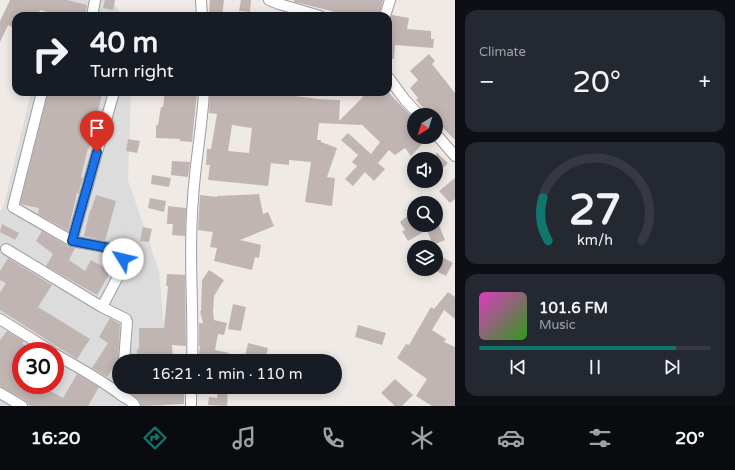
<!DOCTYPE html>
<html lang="en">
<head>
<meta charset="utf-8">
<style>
  :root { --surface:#171b24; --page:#242831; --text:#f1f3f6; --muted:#9ea1a6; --line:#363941; --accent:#0f766e }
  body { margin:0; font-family:"Varela Round",sans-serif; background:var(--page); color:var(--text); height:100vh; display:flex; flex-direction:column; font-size:15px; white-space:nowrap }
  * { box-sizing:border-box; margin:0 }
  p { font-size:13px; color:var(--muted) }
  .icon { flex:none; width:22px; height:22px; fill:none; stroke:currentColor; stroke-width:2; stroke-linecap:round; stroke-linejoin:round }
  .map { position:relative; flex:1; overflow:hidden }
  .side { display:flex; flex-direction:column; gap:10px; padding:10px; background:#0d0f14; width:280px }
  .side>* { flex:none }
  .banner { position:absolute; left:12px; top:12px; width:380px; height:84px; border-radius:12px; box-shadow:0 2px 10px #0003; background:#171b24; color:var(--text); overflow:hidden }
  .needle { width:26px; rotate:218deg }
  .buttons { position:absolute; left:407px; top:108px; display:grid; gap:8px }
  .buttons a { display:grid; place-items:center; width:36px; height:36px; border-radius:50%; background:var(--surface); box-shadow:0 2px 10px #0003; font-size:20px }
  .speed { position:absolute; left:12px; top:342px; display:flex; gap:8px; font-size:20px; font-weight:700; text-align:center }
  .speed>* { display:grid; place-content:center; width:52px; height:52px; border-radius:50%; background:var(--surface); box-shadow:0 2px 10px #0003; line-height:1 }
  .speed .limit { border:6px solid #d22; background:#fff; color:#111 }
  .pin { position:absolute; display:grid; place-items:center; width:34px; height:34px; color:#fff; margin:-41px -17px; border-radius:50% 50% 50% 0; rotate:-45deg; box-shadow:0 0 4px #0007 }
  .pin .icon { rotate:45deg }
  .me { position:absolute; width:44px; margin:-22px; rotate:306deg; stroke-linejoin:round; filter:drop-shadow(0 0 3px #0008) }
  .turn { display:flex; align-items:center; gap:14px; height:84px; padding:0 12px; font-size:18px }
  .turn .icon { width:52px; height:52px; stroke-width:2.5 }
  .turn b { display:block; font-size:28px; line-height:34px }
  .big { font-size:30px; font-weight:600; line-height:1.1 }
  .side .tile { flex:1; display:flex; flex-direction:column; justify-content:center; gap:6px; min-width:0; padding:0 14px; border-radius:12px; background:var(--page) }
  .side .dial { align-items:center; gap:0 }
  .dial svg { height:104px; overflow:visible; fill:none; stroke:var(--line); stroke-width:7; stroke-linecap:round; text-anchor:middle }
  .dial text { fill:var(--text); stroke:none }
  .song { display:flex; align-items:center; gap:12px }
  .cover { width:48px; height:48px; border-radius:6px; background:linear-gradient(135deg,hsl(310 70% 55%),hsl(110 70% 35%)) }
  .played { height:4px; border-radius:2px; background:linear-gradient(90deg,var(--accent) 85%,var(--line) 85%) }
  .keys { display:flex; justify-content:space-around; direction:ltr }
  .heat { display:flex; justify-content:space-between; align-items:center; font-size:22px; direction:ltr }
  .trip { position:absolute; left:112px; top:354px; width:230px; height:40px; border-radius:20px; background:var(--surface); box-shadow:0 2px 10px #0003; font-weight:600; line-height:40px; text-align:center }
  .menu { display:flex; height:64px; justify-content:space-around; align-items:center; background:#090b0e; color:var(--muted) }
  .menu .icon { width:28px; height:28px }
  .menu .on { color:var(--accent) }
  .menu b { font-size:18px; color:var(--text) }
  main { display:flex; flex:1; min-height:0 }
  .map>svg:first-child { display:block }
</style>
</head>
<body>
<main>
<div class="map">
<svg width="455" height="406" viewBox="0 0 455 406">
  <rect width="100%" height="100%" fill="#efeae6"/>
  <!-- residential -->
  <path fill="#dddcdd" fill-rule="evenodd" d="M 53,0 L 112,0 L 122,16 L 49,16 Z
    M 31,92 L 131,92 L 128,180 L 159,271 L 167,361 L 119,361 L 119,387 L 166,387 L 165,406 L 0,406 L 0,212 L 4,205 ZM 21,351 L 55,351 L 55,385 L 21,385 Z"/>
  <!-- building -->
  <path fill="#c0b5b3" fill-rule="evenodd" d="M 10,0 L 67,0 L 87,5 L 85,16 L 62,16 L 40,10 L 38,16 L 16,16 L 16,19 L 12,27 L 8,25 L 0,42 L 0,21 Z
    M 105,0 L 115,0 L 113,10 L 103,8 Z
    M 210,0 L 224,0 L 222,16 L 209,16 Z
    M 241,0 L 251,0 L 250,12 L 239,11 Z
    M 294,0 L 383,0 L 379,16 L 331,16 L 332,11 L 294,2 Z
    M 392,15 L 409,18 L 407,29 L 431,31 L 431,39 L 434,39 L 433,48 L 395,45 L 394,59 L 388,59 L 388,22 Z
    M 429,54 L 435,61 L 432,64 L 455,93 L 455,140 L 436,121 L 436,115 L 430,115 L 416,100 L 418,98 L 410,88 L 418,80 L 410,71 Z
    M 48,92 L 95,92 L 102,94 L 89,149 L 88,148 L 81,177 L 83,178 L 80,187 L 79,193 L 77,193 L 68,231 L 38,214 L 39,208 L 20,204 Z
    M 165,92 L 197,92 L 192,142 L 180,141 L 180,139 L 156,138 L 156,125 L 158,125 L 161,107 L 163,107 Z
    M 210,92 L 296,92 L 295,96 L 318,99 L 340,100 L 339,121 L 363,97 L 358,92 L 388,92 L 414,119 L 414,137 L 429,137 L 411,156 L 405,148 L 395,155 L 389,150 L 378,163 L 385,169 L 374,181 L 365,172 L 353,186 L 345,179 L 357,166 L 352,162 L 358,155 L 341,140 L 348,133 L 371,154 L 380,142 L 361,124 L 360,125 L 319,123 L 317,140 L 321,140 L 321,142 L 337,148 L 327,177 L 335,178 L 332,206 L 305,202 L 311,162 L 289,160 L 289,165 L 271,163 L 268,186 L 208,180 L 210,165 L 206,165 L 207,149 L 211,149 L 217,114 L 209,113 ZM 232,125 L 252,128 L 249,153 L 228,151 Z
    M 128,139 L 140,141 L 137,153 L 126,151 Z
    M 436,152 L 448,163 L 436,175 Z
    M 172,161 L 190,162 L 188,177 L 171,175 Z
    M 152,175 L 171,178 L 169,187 L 151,184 Z
    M 455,178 L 455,199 L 450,203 L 439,191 Z
    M 259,194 L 263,214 L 268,212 L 274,226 L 240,240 L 261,245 L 259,258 L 255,257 L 252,270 L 214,261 L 217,248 L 210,247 L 213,232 L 198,230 L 200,195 L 217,197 L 217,196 Z
    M 96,195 L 116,201 L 105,241 L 84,236 L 90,210 L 91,210 Z
    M 150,198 L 166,201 L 164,212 L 148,208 Z
    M 168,206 L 186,208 L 185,236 L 172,235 L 173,224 L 167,224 Z
    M 414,211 L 414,225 L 439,225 L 445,240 L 433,245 L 427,230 L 408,241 L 402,231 L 405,230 L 400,222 Z
    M 2,224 L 19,233 L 15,240 L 0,232 Z
    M 143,227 L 152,229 L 149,242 L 140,241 Z
    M 42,231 L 69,247 L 75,248 L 69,260 L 85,271 L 91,260 L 111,271 L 97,295 L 46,266 L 53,254 L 36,241 Z
    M 442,257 L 453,263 L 446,276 L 434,270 L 436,269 Z
    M 8,258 L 52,285 L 38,307 L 90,339 L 77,359 L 0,310 L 0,293 L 6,283 L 0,280 L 0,271 Z
    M 209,270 L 224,280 L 214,296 L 213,312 L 214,320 L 227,323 L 224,335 L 218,334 L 215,350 L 229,353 L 227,361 L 198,361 L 200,346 L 199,346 L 199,323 L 203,323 L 200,311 L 201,311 L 202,280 Z
    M 167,274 L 185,275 L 186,346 L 172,345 L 173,361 L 138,361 L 137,349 L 139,349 L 139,328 L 164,328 L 168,286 L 166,286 Z
    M 448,292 L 455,297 L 455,319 L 444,310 L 432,330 L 446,339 L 444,342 L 455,347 L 455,406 L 432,406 L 416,396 L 427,379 L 397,358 L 406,344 L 409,345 L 431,307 L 434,309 Z
    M 233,304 L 246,307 L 241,331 L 228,329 Z
    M 110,318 L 120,324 L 118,361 L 107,377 L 92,368 L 108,343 L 99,337 Z
    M 358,325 L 386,333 L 382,345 L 355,337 Z
    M 7,331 L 24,341 L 22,343 L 34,351 L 21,351 L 21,385 L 40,385 L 63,398 L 77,374 L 99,387 L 88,406 L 30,406 L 25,400 L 0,386 L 0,340 Z
    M 248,343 L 268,348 L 265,361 L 244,361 Z
    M 395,379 L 413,395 L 402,406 L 395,406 L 381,393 Z
    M 130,387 L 143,387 L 143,389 L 184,387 L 184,404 L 141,406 L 139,400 L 130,393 Z
    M 218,387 L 228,387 L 227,406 L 208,405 L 209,397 L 217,398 Z"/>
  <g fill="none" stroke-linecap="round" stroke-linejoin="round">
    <defs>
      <path id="minor" d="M 201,0 L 202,16
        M 269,0 L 279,4 L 320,16
        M 92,16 L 95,0
        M 385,16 L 390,0
        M 388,77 L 405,100 L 419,115
        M 42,92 L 13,207 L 72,241 L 109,248 L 123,259 L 124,265 L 102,307
        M 436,134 L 455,156
        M 72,241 L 114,92
        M 6,249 L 102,307 L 126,319 L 127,322 L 124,361
        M 0,319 L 51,351
        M 55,354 C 77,367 100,379 121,395 C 126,399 132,400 135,406
        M 192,361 C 194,307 188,253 193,199 C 195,163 202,128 204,92
        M 0,393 L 22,406
        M 191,406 L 191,387"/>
    </defs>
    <!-- minor casing -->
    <use href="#minor" stroke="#9c9c9c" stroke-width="12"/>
    <!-- minor -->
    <use href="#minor" stroke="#fff" stroke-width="10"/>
  </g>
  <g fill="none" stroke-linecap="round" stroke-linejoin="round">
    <defs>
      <path id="route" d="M 97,152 L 72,241 L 109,248 L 123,259"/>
    </defs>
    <!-- route casing -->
    <use href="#route" stroke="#114b97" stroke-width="10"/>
    <!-- route -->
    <use href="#route" stroke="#1a73e8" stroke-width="7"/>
  </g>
</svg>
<div class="buttons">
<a><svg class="needle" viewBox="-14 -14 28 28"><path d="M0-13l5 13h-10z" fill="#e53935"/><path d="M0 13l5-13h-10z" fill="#9ea1a6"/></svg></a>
<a><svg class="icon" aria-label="sound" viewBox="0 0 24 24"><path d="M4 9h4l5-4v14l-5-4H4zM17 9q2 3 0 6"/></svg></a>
<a><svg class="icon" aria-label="search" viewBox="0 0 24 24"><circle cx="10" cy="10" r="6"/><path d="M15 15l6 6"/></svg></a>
<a><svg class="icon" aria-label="layers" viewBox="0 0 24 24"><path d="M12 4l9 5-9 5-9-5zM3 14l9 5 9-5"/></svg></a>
</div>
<div class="speed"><div class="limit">30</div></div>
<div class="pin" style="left:97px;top:152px;background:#d93025"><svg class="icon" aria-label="arrive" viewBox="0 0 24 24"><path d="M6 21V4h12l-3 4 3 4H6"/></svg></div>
<svg class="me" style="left:123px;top:259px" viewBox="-20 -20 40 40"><circle r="19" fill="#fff"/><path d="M0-13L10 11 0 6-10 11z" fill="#1a73e8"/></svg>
<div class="trip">16:21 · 1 min · 110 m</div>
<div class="banner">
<div class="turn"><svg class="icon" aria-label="right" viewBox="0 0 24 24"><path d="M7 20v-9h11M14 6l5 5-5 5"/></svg><div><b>40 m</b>Turn right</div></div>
</div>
</div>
<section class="side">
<div class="tile"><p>Climate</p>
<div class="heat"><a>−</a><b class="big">20°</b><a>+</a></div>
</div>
<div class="tile dial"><svg viewBox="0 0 100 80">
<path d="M14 69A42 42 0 1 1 86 69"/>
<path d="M14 69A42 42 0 0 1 10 36" stroke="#0f766e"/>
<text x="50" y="56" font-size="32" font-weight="700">27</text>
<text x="50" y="72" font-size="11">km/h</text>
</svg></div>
<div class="tile">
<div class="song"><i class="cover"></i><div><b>101.6 FM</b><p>Music</p></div></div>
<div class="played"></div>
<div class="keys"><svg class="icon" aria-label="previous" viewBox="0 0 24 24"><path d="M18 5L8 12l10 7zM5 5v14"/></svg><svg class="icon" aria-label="pause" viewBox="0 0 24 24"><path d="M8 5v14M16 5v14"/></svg><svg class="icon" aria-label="next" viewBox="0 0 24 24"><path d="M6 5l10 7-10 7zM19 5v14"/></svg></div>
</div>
</section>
</main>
<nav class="menu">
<b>16:20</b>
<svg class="icon on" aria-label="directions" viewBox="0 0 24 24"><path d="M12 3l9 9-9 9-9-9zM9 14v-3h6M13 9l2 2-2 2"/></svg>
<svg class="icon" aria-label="music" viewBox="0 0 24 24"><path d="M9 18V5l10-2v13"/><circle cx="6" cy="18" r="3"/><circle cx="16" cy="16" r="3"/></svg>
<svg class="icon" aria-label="phone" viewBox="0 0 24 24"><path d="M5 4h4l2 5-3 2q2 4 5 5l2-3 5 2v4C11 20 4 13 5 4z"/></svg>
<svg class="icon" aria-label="climate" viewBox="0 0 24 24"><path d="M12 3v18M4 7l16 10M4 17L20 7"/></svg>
<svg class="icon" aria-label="car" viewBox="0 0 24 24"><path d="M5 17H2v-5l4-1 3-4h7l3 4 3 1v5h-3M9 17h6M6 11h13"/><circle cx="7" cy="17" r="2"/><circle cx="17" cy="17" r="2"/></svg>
<svg class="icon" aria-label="filters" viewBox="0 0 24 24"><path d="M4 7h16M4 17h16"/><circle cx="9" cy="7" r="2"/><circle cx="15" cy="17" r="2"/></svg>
<b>20°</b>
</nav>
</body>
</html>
